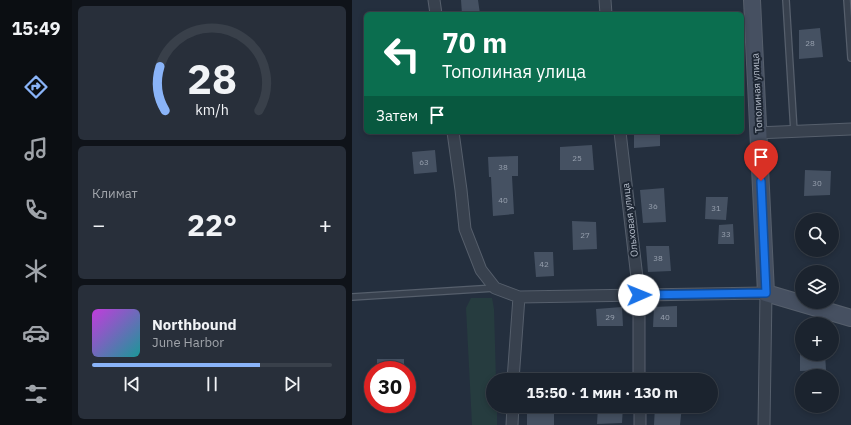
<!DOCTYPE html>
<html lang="ru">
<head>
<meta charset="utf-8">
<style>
  :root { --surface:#1b232e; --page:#282f3a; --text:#f1f3f6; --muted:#a0a4aa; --line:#39404a; --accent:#8ab4f8 }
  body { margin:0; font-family:"IBM Plex Sans",sans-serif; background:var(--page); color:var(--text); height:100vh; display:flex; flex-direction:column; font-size:15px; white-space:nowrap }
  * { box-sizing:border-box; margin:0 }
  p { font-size:13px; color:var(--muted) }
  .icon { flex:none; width:22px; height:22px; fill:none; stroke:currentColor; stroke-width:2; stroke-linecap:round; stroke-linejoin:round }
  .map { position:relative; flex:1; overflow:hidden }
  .sheet { display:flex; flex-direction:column; gap:6px; padding:6px; background:#0f1319; width:280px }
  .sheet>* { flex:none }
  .banner { position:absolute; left:12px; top:12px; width:380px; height:122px; border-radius:6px; box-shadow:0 2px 6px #0003,0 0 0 1px var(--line); background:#0b6e4f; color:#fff; overflow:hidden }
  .tools { position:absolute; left:443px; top:213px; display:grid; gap:8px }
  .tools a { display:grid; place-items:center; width:44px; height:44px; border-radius:50%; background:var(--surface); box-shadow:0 2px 6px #0003,0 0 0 1px var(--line); font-size:20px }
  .speed { position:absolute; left:12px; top:361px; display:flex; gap:8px; font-size:20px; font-weight:700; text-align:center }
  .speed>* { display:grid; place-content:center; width:52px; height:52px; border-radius:50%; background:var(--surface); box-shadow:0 2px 6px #0003,0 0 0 1px var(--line); line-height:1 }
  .speed .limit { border:6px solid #d22; background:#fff; color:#111 }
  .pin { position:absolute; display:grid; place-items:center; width:34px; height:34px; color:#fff; margin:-41px -17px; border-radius:50% 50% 50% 0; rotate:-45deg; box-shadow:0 0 4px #0007 }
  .pin .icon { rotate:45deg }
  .me { position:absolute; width:44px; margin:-22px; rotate:89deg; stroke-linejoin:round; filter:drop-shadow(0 0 3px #0008) }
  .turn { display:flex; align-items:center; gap:14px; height:84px; padding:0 12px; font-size:18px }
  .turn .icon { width:52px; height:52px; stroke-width:2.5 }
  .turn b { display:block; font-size:28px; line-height:34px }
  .then { display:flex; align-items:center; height:38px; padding:0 12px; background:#0003; gap:8px; font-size:15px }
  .big { font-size:30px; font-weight:700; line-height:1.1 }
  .sheet .card { flex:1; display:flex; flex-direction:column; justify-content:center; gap:6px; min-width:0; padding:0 14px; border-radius:6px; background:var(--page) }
  .sheet .dial { align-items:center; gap:0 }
  .dial svg { height:104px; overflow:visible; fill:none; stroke:var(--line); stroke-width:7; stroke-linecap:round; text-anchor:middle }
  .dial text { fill:var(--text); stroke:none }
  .song { display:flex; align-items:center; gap:12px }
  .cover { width:48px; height:48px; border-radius:6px; background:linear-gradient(135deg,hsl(290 70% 55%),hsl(180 70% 35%)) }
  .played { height:4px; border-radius:2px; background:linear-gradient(90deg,var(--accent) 70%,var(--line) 70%) }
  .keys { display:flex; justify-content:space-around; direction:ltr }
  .heat { display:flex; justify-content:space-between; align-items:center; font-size:22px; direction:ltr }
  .trip { position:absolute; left:134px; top:373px; width:232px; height:40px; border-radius:20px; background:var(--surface); box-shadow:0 2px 6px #0003,0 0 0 1px var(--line); font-weight:700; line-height:40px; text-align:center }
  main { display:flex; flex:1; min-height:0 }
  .dock { display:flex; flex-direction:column; width:72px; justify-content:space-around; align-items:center; background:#0b0e12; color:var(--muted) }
  .dock .icon { width:28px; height:28px }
  .dock .selected { color:var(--accent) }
  .dock b { font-size:18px; color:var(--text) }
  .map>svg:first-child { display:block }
</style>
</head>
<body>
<main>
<nav class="dock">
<b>15:49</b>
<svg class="icon selected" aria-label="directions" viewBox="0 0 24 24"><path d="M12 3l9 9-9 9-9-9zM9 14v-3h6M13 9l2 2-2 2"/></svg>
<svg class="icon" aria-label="music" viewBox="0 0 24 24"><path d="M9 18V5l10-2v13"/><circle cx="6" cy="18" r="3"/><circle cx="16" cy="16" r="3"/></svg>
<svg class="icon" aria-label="phone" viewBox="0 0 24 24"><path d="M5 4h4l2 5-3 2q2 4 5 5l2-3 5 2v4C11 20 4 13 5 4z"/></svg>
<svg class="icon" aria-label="climate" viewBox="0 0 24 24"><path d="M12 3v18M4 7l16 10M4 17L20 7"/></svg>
<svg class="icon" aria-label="car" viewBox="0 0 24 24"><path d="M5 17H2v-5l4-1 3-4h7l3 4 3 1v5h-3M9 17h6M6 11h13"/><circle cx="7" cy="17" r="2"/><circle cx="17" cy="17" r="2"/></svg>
<svg class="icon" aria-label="filters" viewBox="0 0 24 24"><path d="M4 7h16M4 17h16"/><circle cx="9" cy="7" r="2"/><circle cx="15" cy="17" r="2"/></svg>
</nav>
<section class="sheet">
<div class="card dial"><svg viewBox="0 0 100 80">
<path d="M14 69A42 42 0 1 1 86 69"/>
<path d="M14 69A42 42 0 0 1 10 35" stroke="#8ab4f8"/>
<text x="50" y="56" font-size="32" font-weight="700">28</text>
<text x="50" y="72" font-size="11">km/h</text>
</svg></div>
<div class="card"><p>Климат</p>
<div class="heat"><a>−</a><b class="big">22°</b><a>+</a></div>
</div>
<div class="card">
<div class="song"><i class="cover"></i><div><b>Northbound</b><p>June Harbor</p></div></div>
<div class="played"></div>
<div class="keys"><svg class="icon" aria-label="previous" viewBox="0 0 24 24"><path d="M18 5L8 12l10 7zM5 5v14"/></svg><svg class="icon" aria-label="pause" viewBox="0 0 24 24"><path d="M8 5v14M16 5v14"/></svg><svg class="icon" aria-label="next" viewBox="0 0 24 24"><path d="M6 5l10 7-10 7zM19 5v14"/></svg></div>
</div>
</section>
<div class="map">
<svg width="499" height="425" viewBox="0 0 499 425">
  <rect width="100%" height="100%" fill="#242f3e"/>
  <!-- green -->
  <path fill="#263c3f" d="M 119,298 L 140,298 L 142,309 L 144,380 L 141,380 L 141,406 L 145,406 L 145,425 L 120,425 L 114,308 Z"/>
  <!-- building -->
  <path fill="#455162" d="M 109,0 L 126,0 L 128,14 L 110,14 Z
    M 468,28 L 471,57 L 447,59 L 447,30 Z
    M 282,132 L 308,132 L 308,146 L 282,148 Z
    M 240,145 L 242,170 L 208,170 L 208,147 Z
    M 83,150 L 85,172 L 62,174 L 60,152 Z
    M 166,156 L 166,176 L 160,176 L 162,214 L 141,216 L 139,177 L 137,177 L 136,157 Z
    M 453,170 L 479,171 L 478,195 L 452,196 Z
    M 312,188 L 314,222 L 291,223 L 288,190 Z
    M 354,197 L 376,197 L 374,220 L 353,219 Z
    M 220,221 L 244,222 L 245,249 L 221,250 Z
    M 381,224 L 382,244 L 366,244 L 367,225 Z
    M 294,246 L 317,246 L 319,271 L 296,272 Z
    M 182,252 L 201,252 L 202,276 L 184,277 Z
    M 325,306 L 325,327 L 301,327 L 302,307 Z
    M 270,307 L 271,326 L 245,326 L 244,309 Z
    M 448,354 L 473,354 L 474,370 L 448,371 Z
    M 25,359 L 52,359 L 52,370 L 25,370 Z
    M 175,406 L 202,406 L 202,425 L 175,425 Z
    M 246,406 L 271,406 L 270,423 L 245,424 Z
    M 303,406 L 330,406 L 328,425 L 302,425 Z"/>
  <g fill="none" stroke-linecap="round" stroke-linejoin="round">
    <defs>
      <path id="lane" d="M 434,0 L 442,132
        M 495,0 L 499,58
        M 0,297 L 143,288"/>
      <path id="street" d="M 82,0 L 84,14
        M 253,0 L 254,14
        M 101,132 L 109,190 L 113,229 L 129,270 L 143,288 L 167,297 L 414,293 L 412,425
        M 268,132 L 287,295 L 287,380
        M 406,133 L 499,129
        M 161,380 L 167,297
        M 288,406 L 288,425
        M 160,425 L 161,406"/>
      <path id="secondary" d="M 400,0 L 414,293 L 499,318"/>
    </defs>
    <!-- lane casing -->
    <use href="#lane" stroke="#565f6c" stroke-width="8"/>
    <!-- street casing -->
    <use href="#street" stroke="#565f6c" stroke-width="13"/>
    <!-- secondary casing -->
    <use href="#secondary" stroke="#565f6c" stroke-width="18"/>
    <!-- lane -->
    <use href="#lane" stroke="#38414e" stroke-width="5.5"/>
    <!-- street -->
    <use href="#street" stroke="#38414e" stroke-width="11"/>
    <!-- secondary -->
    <use href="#secondary" stroke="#465061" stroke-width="16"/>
  </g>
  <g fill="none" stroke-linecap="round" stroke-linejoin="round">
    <defs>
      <path id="route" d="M 287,295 L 414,293 L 409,181"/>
    </defs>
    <!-- route casing -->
    <use href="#route" stroke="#114b97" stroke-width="10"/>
    <!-- route -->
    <use href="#route" stroke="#1a73e8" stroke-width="7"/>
  </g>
  <g text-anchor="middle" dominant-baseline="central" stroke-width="4" stroke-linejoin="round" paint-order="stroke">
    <!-- number labels -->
    <g font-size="8" fill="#98a1af">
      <text x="458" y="43">28</text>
      <text x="225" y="158">25</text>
      <text x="72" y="162">63</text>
      <text x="151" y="167">38</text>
      <text x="465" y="183">30</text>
      <text x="151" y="200">40</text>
      <text x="301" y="206">36</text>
      <text x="364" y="208">31</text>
      <text x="374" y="234">33</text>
      <text x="233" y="235">27</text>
      <text x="306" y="258">38</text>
      <text x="192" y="264">42</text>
      <text x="258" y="317">29</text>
      <text x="313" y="317">40</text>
    </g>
    <!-- street labels -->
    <g font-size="10" fill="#b4bcc9" stroke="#1d2633">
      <text transform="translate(405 93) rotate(-93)">Тополиная улица</text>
      <text transform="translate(278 220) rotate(-97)">Ольховая улица</text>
    </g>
  </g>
</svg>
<div class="tools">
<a><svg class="icon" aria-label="search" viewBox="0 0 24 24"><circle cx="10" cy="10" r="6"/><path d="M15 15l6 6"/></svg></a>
<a><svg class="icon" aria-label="layers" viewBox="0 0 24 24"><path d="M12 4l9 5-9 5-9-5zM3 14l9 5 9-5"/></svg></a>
<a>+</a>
<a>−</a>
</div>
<div class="speed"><div class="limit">30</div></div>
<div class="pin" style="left:409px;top:181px;background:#d93025"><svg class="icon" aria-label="arrive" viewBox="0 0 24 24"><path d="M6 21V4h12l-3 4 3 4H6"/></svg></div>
<svg class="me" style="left:287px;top:295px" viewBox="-20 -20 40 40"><circle r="19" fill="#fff"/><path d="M0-13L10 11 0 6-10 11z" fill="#1a73e8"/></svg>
<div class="trip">15:50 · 1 мин · 130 m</div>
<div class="banner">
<div class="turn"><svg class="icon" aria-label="left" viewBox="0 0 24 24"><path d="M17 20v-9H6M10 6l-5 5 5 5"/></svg><div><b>70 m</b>Тополиная улица</div></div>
<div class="then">Затем<svg class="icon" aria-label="arrive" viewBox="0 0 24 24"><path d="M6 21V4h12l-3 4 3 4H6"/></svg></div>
</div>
</div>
</main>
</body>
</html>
